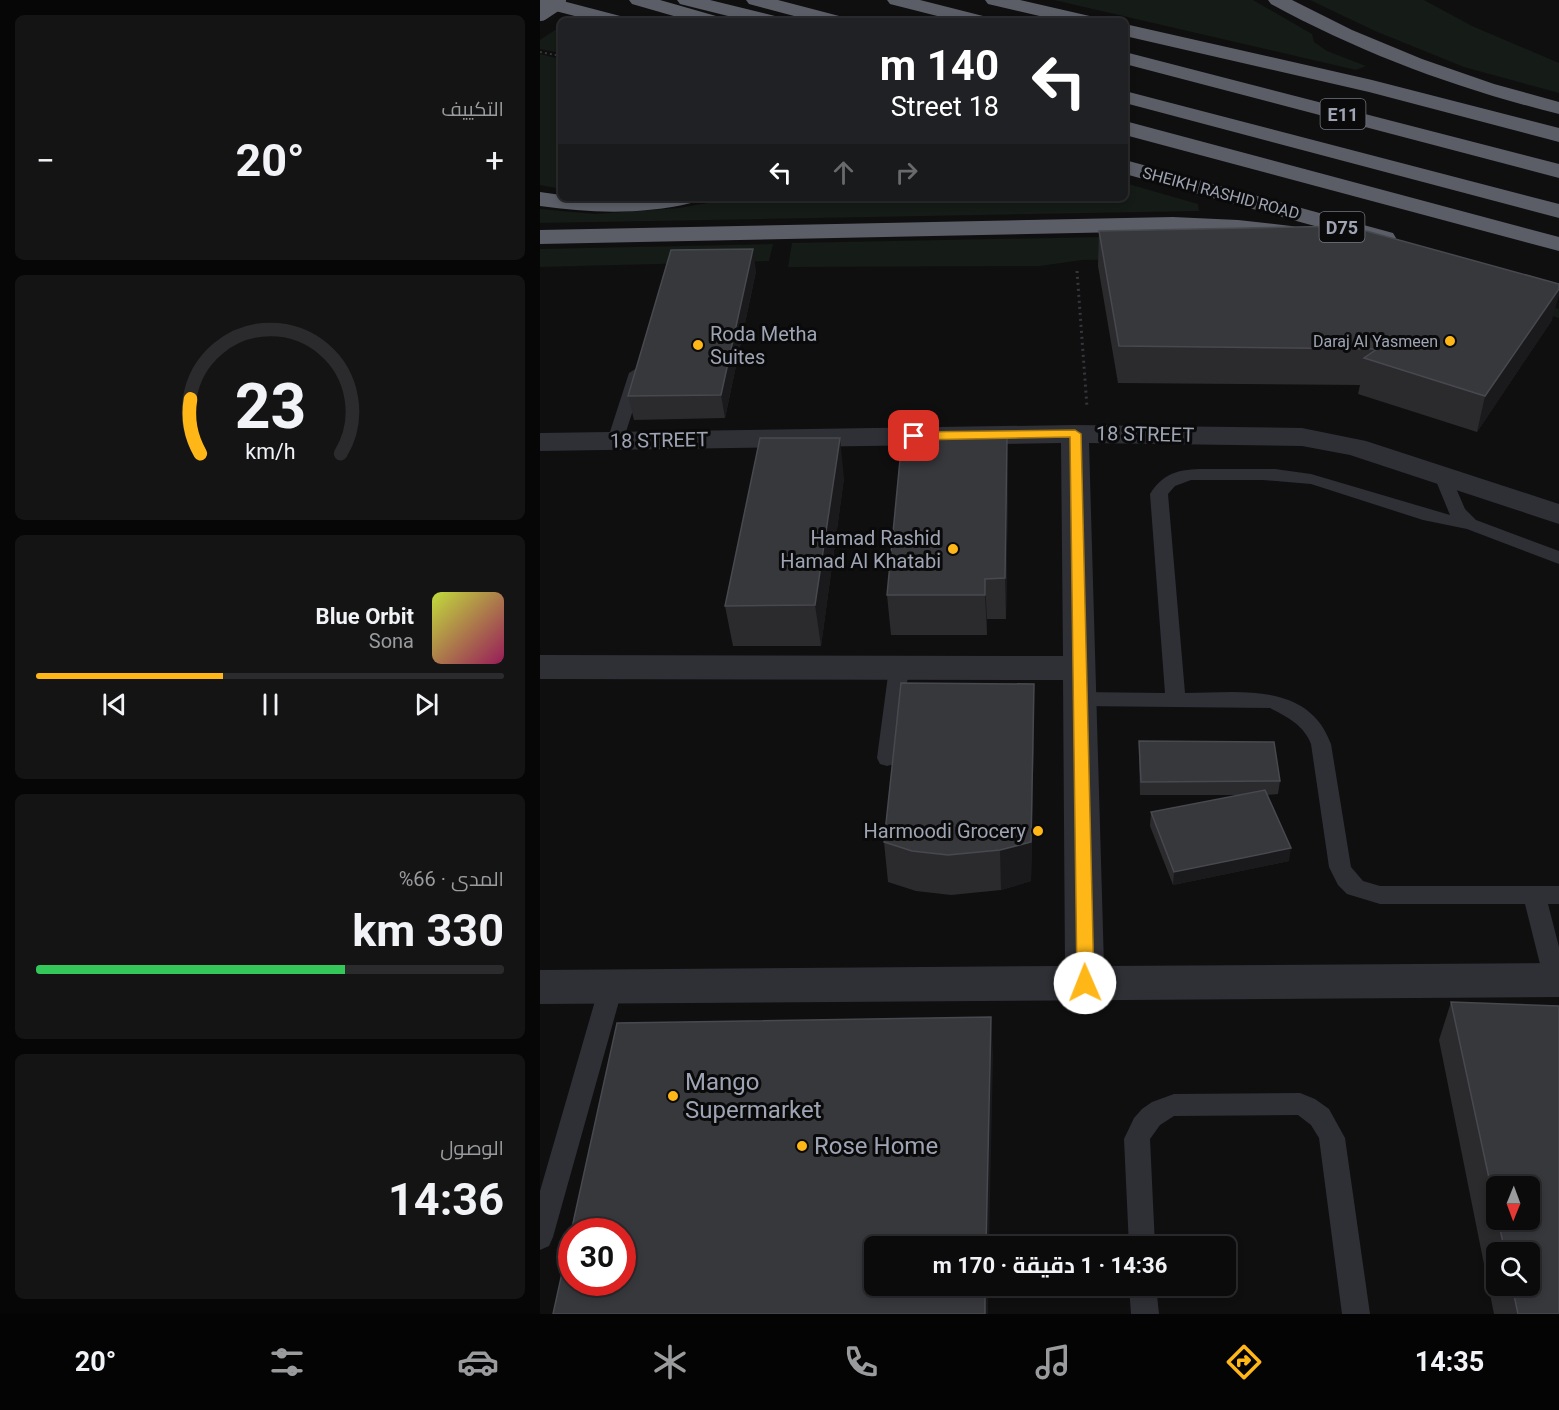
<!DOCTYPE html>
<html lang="ar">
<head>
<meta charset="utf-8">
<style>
  :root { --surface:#0b0b0c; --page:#141415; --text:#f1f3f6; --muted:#9a9b9d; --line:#2b2b2d; --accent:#ffb718 }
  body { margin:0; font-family:Roboto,Cairo,sans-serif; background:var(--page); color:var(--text); direction:rtl; height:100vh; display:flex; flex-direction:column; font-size:22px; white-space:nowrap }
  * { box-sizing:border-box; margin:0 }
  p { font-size:20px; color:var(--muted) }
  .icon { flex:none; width:33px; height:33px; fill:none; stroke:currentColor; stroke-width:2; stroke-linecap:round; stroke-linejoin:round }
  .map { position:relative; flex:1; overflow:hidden; direction:ltr }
  .panel { display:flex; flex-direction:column; gap:15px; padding:15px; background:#060607; width:540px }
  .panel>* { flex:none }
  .top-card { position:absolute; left:18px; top:18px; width:570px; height:183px; border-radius:9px; box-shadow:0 3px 9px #0003,0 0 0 2px var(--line); direction:rtl; background:#202124; color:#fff; overflow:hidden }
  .needle { width:39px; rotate:181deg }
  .fabs { position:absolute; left:946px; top:1176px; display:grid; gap:12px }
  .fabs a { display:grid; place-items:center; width:54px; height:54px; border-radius:9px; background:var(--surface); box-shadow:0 3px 9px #0003,0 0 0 2px var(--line); font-size:30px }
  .speed { position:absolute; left:18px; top:1218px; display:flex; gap:12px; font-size:30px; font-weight:700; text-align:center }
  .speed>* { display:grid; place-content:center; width:78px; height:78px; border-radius:50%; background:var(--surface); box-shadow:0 3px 9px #0003,0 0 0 2px var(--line); line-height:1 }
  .speed .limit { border:9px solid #d22; background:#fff; color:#111 }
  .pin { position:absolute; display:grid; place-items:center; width:51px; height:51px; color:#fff; margin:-26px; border-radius:12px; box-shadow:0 3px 9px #0006 }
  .me { position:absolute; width:66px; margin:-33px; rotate:359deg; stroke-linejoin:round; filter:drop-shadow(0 0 4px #0008) }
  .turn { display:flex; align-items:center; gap:21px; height:126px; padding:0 30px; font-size:27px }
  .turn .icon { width:78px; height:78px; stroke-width:2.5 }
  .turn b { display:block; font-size:42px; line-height:51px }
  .lanes { display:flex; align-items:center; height:57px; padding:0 30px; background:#0003; justify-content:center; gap:30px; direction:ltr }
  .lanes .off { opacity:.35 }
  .big { font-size:45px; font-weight:700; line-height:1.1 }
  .panel .card { flex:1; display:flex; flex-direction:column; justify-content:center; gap:9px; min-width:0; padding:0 21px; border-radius:9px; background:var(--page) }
  .panel .dial { align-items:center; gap:0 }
  .dial svg { height:156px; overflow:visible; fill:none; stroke:var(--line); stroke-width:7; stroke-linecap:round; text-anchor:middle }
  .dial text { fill:var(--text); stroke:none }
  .song { display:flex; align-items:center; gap:18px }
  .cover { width:72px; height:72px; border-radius:9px; background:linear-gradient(135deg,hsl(70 70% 55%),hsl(330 70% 35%)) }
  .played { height:6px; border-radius:3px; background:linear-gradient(90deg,var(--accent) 40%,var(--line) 40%) }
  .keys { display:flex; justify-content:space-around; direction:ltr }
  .heat { display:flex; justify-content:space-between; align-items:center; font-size:33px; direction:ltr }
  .charge { height:9px; border-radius:4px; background:linear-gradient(90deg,#34c759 66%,var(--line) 0) }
  .trip { position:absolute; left:324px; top:1236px; width:372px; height:60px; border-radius:9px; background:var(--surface); box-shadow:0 3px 9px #0003,0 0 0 2px var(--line); font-weight:700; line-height:60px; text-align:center; direction:rtl }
  .tab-bar { display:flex; height:96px; justify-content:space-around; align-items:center; background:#040405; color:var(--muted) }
  .tab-bar .icon { width:42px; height:42px }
  .tab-bar .selected { color:var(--accent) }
  .tab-bar b { font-size:27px; color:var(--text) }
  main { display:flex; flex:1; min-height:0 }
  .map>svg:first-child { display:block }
</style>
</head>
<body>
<main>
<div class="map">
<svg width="1019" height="1314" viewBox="0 0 1019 1314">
  <rect width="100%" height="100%" fill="#0f0f10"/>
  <!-- green -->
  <path fill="#151b16" d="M 514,0 L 713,0 L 772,34 L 774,42 L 787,51 L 826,66 L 816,70 Z
    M 770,0 L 884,0 L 932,26 L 1019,63 L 1019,93 L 924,67 L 835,31 Z
    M 21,26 L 21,53 L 0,49 L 0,40 Z
    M 0,54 L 21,59 L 21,189 L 0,185 Z
    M 585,183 L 658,204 L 659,211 L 0,223 L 0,209 L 55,214 L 139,208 L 195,198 L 585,198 Z
    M 663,235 L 840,261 L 1019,309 L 1019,318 L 825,261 L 754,257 L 542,260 L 500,266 L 248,267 L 252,243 Z
    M 233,244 L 229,261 L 0,267 L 0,249 Z"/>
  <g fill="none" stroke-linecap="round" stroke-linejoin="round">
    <!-- path-far1 -->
    <path stroke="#35373d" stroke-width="2" stroke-dasharray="2 3" stroke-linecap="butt" d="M 0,52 L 21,56"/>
    <!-- path -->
    <path stroke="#35373d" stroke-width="3" stroke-dasharray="2 4" stroke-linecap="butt" d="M 537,271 L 547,407"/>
    <!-- lane -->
    <path fill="#2f3036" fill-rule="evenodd" d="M 97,368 L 105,373 L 83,441 L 81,445 L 69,445 L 67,441 L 89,373 Z
      M 675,469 L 735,469 L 771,474 L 910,515 L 894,476 L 897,472 L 909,472 L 925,509 L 936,520 L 1019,551 L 1019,564 L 927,529 L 883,520 L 771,484 L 723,480 L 651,480 L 635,486 L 628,494 L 645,693 C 699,693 768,681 791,744 L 811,867 L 823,881 L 840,886 L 1019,886 L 1019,904 L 1008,904 L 1019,947 L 1019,989 L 1008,987 L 1004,980 L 985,904 L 840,904 L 807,894 L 798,885 L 789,867 L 771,744 C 764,725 747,717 730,708 L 539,706 L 532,704 L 529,699 L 532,694 L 539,692 L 625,693 L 610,494 C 626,468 647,469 675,469 Z
      M 359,661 L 366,663 L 369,668 L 357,758 L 354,764 L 347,766 L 340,764 L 337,758 L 349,668 L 352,663 Z
      M 71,977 L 79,980 L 83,987 L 13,1237 L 9,1246 L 0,1250 L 0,1191 L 59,987 L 63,980 Z
      M 760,1093 L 775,1099 L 789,1109 L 805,1138 L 830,1314 L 802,1314 L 779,1138 L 771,1125 L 758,1115 L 634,1116 L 620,1125 L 610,1139 L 615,1246 L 589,1246 L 584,1139 L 594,1118 L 602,1109 L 612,1102 L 634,1094 Z
      M 589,1286 L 616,1286 L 619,1314 L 591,1314 Z"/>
    <!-- street -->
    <path fill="#2f3036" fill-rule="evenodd" d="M 535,425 L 762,428 L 826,441 L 1019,504 L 1019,524 L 810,455 L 762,446 L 549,443 L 564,966 L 1019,963 L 1019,997 L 0,1004 L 0,970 L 525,966 L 523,680 L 0,679 L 0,655 L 523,656 L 521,443 L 0,451 L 0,433 Z"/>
    <!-- highway -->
    <path fill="#5b5e67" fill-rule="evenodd" d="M 0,0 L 19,0 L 84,17 L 87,21 L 54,21 L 0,7 Z
      M 89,0 L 120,0 L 176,16 L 179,20 L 151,21 L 92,4 Z
      M 137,0 L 170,0 L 239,17 L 242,21 L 208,21 L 140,4 Z
      M 206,0 L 238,0 L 303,17 L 306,21 L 273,21 L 209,4 Z
      M 347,0 L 380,0 L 447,17 L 450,21 L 417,21 L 350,4 Z
      M 445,0 L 480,0 L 554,17 L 557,21 L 521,21 L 448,4 Z
      M 728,0 L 752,0 L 812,30 L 882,59 L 954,84 L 1019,102 L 1019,114 C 918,89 823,54 731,4 Z
      M 585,24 L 832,80 L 1019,128 L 1019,142 L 829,92 L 585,36 Z
      M 585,52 L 1019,164 L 1019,178 L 585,64 Z
      M 585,91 L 1019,204 L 1019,218 L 585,103 Z
      M 585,121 L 1019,237 L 1019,251 L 585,135 Z
      M 585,160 L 853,233 L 856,238 L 853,243 L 844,245 L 585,174 Z
      M 0,192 L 21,195 L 21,198 L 155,198 L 151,203 C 102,215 49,213 0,206 Z
      M 633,217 L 698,220 L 751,226 L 760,228 L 763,233 L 760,238 L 751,240 L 698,234 L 633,231 L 0,244 L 0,230 Z"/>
    <!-- highway-bridge -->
    <path stroke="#5b5e67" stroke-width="22" d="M 0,10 L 15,0"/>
  </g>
  <!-- wall -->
  <path fill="#2b2b2e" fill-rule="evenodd" d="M 559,231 L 1012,320 L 937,432 L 818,394 L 820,385 L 578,383 L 558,266 Z
    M 216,271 L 185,418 L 94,420 L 88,396 Z
    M 304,478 L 281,646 L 193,646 L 185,606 Z
    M 468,478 L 466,619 L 447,619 L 447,635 L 351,635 L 347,595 Z
    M 494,684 L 494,724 L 491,881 L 461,890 L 411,895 L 376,891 L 348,882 L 344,842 Z
    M 599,741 L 740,781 L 738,794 L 727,795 L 749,861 L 633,885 L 610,826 L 611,812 L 699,795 L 600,795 L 599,754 Z
    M 911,1002 L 1019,1006 L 1019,1314 L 954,1314 L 899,1040 ZM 957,1186 L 990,1186 L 990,1220 L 957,1220 ZM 957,1252 L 990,1252 L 990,1286 L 957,1286 Z"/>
  <!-- shaded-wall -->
  <path fill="#1a1a1c" d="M 213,249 L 216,271 L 185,418 L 181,395 Z
    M 1019,289 L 1019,295 L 1012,320 L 937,432 L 945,396 Z
    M 300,438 L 304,478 L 281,646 L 275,605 Z
    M 467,438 L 468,478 L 466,619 L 465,578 Z
    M 445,579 L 447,619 L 447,635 L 445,595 Z
    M 494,684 L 494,724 L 491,881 L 461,890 L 460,850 Z
    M 751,848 L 749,861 L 633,885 L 634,872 Z
    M 451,1017 L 453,1056 L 449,1246 L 446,1246 Z
    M 445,1286 L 448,1286 L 448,1314 L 445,1314 Z"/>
  <!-- building -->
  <path fill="#37383c" stroke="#47494f" stroke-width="1.5" fill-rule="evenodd" d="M 808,226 L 1019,284 L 1019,289 L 945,396 L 824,358 L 837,349 L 579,346 L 559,231 Z
    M 213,249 L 181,395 L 88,396 L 131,250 Z
    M 220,438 L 300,438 L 275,605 L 185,606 Z
    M 467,438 L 465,578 L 445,579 L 445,595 L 347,595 L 362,439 Z
    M 361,683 L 494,684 L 491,842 L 460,850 L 408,855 L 372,851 L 344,842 Z
    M 599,741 L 734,742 L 740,781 L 601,782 Z
    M 725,790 L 751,848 L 634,872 L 611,812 Z
    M 911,1002 L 1019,1006 L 1019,1314 L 978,1314 L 972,1286 L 990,1286 L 990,1252 L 965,1252 L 958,1220 L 990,1220 L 990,1186 L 957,1186 L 957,1215 Z
    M 451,1017 L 446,1246 L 334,1246 L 334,1286 L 445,1286 L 445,1314 L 13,1314 L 77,1023 ZM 32,1232 L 82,1232 L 82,1282 L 32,1282 Z"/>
  <!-- route -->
  <path fill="#ffb718" stroke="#a67710" stroke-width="1.5" d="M 535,430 L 541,434 L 554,983 L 551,988 L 545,990 L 540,988 L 537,983 L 530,437 L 374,440 L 369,436 L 374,432 Z"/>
  <!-- markers -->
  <g fill="#ffb718" stroke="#0a0a0b" stroke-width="2">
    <circle cx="910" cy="341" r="6"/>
    <circle cx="158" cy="345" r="6"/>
    <circle cx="413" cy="549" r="6"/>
    <circle cx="498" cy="831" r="6"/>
    <circle cx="133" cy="1096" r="6"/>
    <circle cx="262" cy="1146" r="6"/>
  </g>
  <g text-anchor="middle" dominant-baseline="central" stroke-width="6" stroke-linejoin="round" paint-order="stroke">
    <!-- far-street labels -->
    <g font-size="16" fill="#9ea4b3" stroke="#0a0a0b">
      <text transform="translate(681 193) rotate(15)">SHEIKH RASHID ROAD</text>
    </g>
    <!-- far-poi labels -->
    <g font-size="16" fill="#9ea4b3" stroke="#0a0a0b" text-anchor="end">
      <text x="898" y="341">Daraj Al Yasmeen</text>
    </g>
    <!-- shield labels -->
    <g fill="#0a0a0b" stroke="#727681" stroke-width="1.5">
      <rect x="780.5" y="99" width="45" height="30" rx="4.5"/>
      <rect x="779.5" y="212" width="45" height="30" rx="4.5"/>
    </g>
    <g font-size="18" font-weight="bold" fill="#9ea4b3">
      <text x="803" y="114">E11</text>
      <text x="802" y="227">D75</text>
    </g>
    <!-- poi labels -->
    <g font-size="20" fill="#9ea4b3" stroke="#0a0a0b" text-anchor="end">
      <text x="170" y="334" text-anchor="start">Roda Metha<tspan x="170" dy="23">Suites</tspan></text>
      <text x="401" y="538">Hamad Rashid<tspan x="401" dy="23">Hamad Al Khatabi</tspan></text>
      <text x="486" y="831">Harmoodi Grocery</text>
    </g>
    <!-- street labels -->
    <g font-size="20" fill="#9ea4b3" stroke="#0a0a0b">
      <text transform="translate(605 434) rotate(1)">18 STREET</text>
      <text transform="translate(119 440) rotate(-1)">18 STREET</text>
    </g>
    <!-- near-poi labels -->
    <g font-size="24" fill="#9ea4b3" stroke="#0a0a0b" text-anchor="start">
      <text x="145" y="1082">Mango<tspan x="145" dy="28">Supermarket</tspan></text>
      <text x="274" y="1146">Rose Home</text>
    </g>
  </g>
</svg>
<div class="fabs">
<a><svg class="needle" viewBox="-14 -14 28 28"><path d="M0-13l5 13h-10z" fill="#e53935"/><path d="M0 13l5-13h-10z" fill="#9a9b9d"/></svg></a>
<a><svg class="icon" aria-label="search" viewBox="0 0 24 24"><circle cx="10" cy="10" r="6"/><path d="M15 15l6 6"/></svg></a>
</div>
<div class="speed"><div class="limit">30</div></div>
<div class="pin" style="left:374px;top:436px;background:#d93025"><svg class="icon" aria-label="arrive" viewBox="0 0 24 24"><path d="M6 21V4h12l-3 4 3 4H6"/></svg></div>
<svg class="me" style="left:545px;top:983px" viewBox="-20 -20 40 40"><circle r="19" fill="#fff"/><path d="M0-13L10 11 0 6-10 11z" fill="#ffb718"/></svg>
<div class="trip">14:36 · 1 دقيقة · 170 m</div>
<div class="top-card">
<div class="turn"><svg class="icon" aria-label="left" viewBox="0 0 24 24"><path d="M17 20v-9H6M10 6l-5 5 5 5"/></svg><div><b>140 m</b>18 Street</div></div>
<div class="lanes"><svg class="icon" aria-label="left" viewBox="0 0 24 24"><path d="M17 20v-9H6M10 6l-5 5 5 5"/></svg><svg class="icon off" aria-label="ahead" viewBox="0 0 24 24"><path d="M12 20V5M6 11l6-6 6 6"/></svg><svg class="icon off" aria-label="right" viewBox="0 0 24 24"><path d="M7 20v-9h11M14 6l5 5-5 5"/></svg></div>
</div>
</div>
<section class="panel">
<div class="card"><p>التكييف</p>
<div class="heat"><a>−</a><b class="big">20°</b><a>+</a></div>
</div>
<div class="card dial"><svg viewBox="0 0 100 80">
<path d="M14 69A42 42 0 1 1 86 69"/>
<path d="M14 69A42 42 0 0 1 9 41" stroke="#ffb718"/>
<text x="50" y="56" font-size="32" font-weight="700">23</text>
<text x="50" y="72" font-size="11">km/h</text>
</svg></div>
<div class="card">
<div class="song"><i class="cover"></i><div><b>Blue Orbit</b><p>Sona</p></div></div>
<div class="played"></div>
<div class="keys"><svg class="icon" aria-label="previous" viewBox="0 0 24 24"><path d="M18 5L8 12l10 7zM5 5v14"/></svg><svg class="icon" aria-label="pause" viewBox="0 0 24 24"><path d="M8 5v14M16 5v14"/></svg><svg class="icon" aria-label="next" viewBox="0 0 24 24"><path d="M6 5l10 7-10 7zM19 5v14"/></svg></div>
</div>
<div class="card"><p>المدى · 66%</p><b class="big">330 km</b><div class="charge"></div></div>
<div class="card"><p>الوصول</p><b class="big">14:36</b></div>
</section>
</main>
<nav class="tab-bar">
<b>14:35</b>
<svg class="icon selected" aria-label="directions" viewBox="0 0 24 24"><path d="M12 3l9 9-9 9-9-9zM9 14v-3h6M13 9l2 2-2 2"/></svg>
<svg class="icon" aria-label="music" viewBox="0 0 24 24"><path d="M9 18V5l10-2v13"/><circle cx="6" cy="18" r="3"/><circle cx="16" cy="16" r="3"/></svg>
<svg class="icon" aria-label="phone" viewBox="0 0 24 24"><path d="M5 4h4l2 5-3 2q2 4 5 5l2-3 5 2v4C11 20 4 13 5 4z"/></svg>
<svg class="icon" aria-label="climate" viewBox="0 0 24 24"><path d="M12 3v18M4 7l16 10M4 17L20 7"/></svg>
<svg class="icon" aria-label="car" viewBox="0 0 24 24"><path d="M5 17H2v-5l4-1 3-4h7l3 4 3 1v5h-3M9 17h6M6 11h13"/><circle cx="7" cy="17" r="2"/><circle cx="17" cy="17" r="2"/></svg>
<svg class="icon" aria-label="filters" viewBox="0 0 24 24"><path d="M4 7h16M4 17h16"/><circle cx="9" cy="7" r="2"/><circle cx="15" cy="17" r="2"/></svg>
<b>20°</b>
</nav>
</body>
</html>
